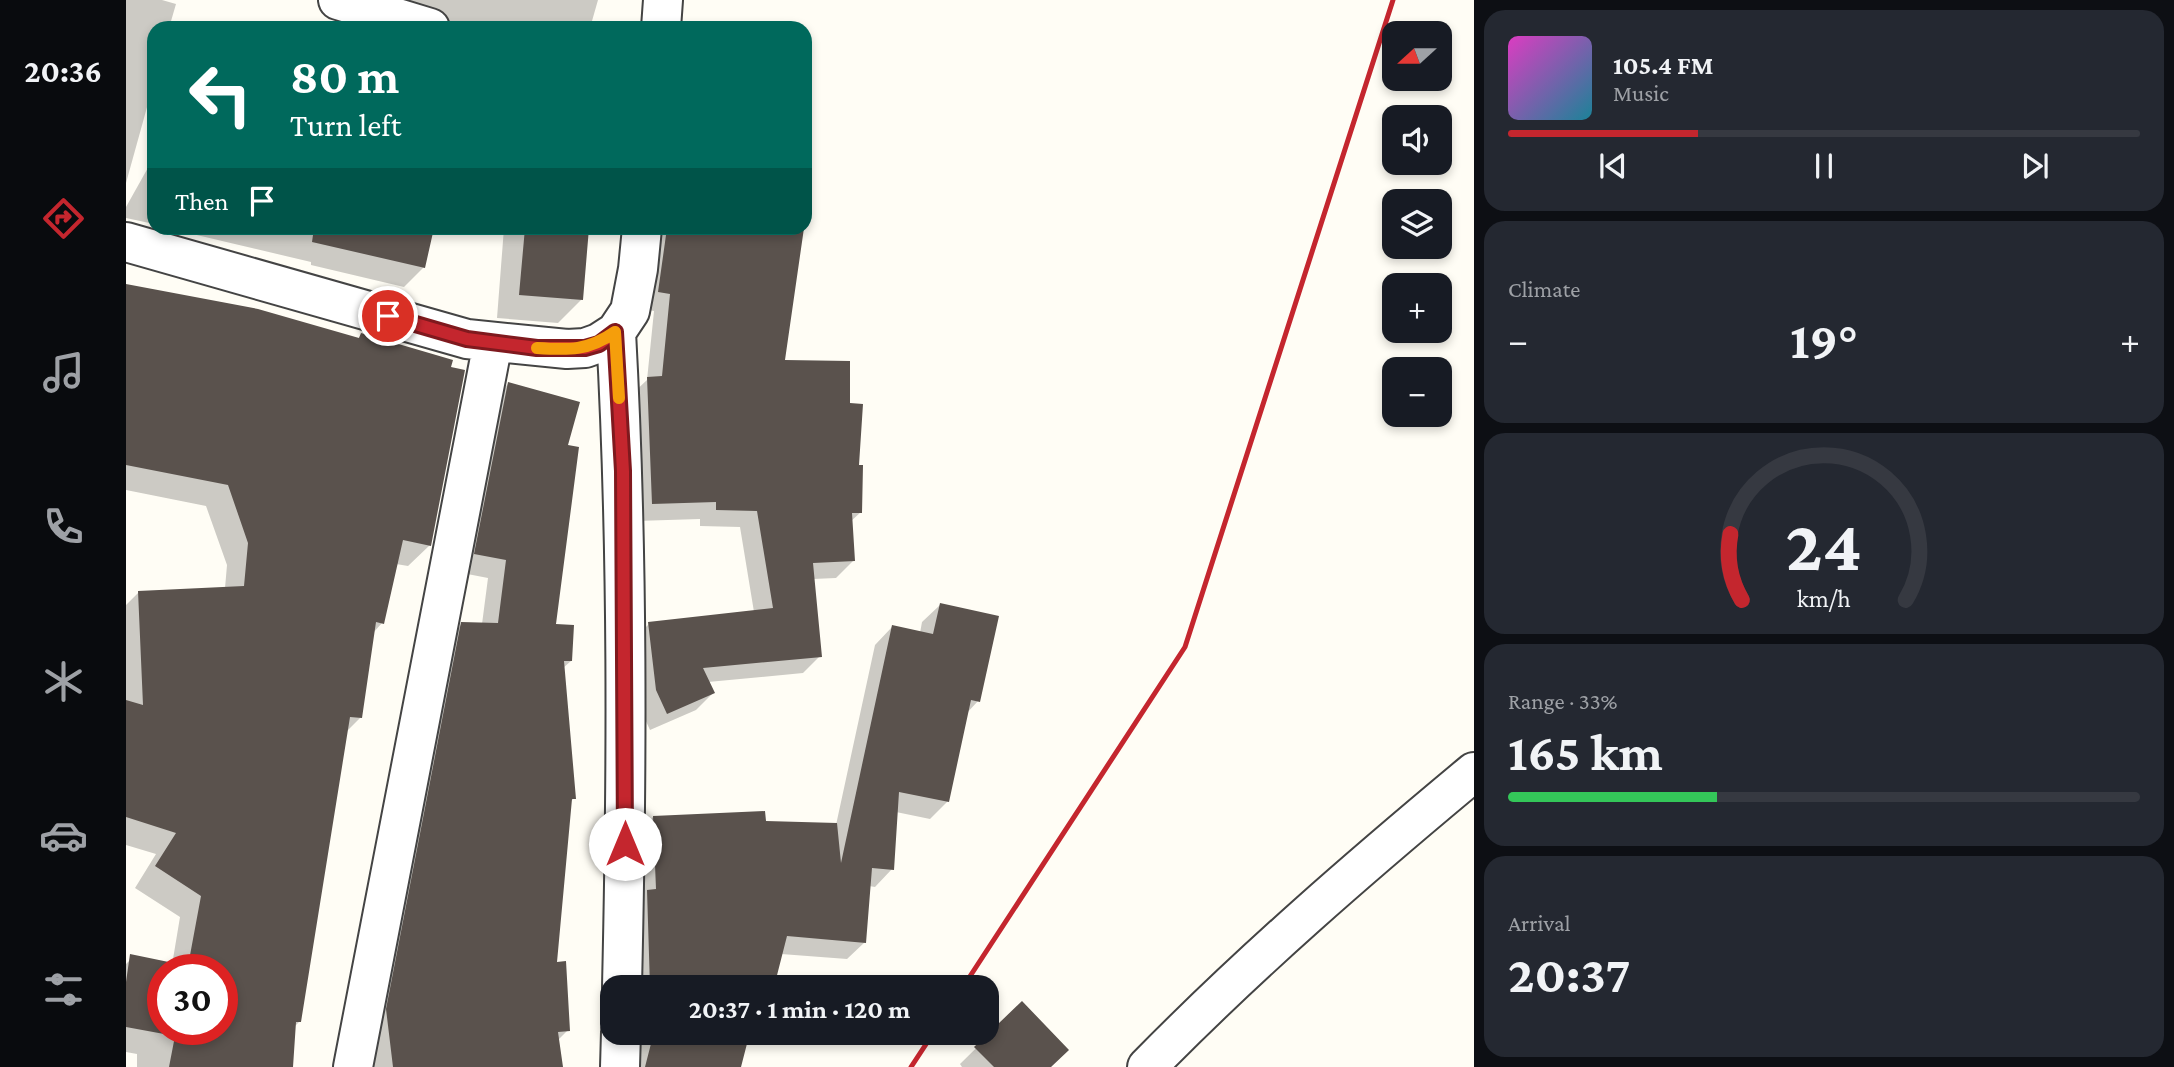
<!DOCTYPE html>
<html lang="en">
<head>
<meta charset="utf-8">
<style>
  :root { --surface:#171b24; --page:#242831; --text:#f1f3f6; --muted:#9ea1a6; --line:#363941; --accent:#c4262e }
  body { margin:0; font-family:"Crimson Pro",serif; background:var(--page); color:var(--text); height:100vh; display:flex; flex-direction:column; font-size:26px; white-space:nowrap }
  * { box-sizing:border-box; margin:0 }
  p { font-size:23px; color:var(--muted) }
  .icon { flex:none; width:38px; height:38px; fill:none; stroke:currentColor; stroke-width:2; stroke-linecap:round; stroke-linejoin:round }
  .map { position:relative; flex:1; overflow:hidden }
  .panel { display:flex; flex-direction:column; gap:10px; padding:10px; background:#0d0f14; width:700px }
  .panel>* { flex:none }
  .top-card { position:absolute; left:21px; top:21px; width:665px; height:214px; border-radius:21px; box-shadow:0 4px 10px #0003; background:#00695c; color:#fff; overflow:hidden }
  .needle { width:46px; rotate:249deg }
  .controls { position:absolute; left:1256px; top:21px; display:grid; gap:14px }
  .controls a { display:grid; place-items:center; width:70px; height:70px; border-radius:14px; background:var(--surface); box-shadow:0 4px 10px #0003; font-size:35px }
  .speed { position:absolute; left:21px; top:954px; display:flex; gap:14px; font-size:35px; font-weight:700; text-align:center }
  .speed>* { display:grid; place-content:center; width:91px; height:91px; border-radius:50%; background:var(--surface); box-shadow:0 4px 10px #0003; line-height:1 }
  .speed .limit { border:10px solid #d22; background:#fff; color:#111 }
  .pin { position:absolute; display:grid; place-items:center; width:60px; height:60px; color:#fff; margin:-30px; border:4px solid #fff; border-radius:50%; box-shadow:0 2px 7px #0007 }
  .me { position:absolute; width:77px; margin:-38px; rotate:0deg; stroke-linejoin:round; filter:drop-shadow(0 0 5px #0008) }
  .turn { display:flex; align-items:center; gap:24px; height:147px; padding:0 28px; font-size:32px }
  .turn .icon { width:91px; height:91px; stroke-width:2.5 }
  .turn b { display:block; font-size:49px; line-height:60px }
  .then { display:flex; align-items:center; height:66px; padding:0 28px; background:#0003; gap:14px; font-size:26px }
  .big { font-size:52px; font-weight:700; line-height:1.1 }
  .panel .widget { flex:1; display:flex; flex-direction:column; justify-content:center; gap:10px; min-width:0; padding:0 24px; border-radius:21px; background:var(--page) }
  .panel .dial { align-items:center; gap:0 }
  .dial svg { height:182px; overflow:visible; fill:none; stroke:var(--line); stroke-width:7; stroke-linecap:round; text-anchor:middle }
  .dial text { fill:var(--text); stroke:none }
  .song { display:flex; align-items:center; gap:21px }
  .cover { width:84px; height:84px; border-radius:10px; background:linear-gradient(135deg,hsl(310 70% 55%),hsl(190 70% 35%)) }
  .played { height:7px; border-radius:4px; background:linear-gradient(90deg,var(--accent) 30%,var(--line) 30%) }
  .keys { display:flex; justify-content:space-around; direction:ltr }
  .heat { display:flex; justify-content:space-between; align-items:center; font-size:38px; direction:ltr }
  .charge { height:10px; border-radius:5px; background:linear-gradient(90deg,#34c759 33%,var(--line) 0) }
  .trip { position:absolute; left:474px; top:975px; width:399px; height:70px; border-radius:21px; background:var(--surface); box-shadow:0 4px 10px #0003; font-weight:700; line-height:70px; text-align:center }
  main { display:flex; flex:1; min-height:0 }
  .menu { display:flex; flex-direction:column; width:126px; justify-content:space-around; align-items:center; background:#090b0e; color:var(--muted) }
  .menu .icon { width:49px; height:49px }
  .menu .selected { color:var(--accent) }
  .menu b { font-size:32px; color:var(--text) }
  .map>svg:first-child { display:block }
</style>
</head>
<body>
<main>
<nav class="menu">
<b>20:36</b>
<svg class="icon selected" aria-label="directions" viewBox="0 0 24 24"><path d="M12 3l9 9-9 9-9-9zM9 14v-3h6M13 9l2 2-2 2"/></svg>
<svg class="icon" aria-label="music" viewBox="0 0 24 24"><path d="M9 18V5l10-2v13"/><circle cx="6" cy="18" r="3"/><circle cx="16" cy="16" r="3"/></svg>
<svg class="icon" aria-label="phone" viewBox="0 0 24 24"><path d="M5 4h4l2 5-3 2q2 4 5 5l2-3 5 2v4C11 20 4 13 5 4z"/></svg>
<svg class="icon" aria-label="climate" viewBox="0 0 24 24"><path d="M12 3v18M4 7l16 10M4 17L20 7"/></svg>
<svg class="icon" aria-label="car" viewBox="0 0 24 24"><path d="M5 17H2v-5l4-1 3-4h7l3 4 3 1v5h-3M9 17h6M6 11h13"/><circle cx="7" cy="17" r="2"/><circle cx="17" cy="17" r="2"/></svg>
<svg class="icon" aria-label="filters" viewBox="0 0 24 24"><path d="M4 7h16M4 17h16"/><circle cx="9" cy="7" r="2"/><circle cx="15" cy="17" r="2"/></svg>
</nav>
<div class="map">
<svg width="1348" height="1067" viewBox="0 0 1348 1067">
  <rect width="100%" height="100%" fill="#fffdf5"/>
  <!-- shadow -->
  <path fill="#0003" fill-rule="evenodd" d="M 0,0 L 36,0 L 50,4 L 43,28 L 28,28 L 28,82 L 0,183 Z
    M 249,0 L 472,0 L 464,28 L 336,28 L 310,24 Z
    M 28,157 L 28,224 L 0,218 L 0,207 Z
    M 41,228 L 306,228 L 298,267 L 278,287 L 185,265 L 185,262 Z
    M 378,228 L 462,228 L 456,299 L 432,323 L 371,318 Z
    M 527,228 L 676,228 L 657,362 L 722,404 L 735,512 L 724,522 L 727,561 L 710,578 L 687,579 L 694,656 L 677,673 L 582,682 L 587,693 L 570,710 L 524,730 L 514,708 L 506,641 L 523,624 L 628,612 L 614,527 L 574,526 L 574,519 L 510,521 L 505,395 L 521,380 L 528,311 L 516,309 Z
    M 0,286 L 231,340 L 235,335 L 304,545 L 282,566 L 270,564 L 256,623 L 247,633 L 235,717 L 220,732 L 173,1022 L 168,1027 L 165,1067 L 11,1067 L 11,1054 L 0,1052 L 0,964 L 7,957 L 46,965 L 54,917 L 9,888 L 30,854 L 0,845 L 0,605 L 13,592 L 99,588 L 101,565 L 80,506 L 0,490 ZM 37,970 L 96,970 L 96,1029 L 37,1029 Z
    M 382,384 L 440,447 L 428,626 L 445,661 L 437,668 L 448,798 L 444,802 L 429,964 L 442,1030 L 431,1041 L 435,1067 L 247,1067 L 242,1029 L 317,643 L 336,624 L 356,624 L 362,578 L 331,572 L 363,403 Z
    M 814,605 L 852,701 L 840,714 L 822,801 L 804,819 L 770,812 L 766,869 L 749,887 L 743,886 L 739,942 L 721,959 L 655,954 L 646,987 L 507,987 L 510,835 L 527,817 L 710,825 L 749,645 L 766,627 L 794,633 L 796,622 Z
    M 896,1003 L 923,1067 L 836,1067 L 834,1064 Z
    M 516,1032 L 622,1032 L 613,1067 L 507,1067 Z"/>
  <!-- building -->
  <path fill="#5a524d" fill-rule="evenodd" d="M 188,228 L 308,228 L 299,268 L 186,242 Z
    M 399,228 L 463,228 L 457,300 L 393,295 Z
    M 541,228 L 678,228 L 659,360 L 724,361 L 724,403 L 737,404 L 733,465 L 737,465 L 736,513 L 726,513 L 729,561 L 687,563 L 696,657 L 577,668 L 589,693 L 541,714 L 530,690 L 522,622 L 647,608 L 631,511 L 590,510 L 590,502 L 526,504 L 521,377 L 536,376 L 544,294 L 532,292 Z
    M 0,284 L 132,309 L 233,338 L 235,333 L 327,360 L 325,367 L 339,370 L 305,546 L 277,540 L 258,624 L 250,622 L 236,718 L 224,717 L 175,1022 L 170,1022 L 167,1067 L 43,1067 L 49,1036 L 0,1027 L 0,982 L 4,954 L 62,966 L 75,896 L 29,866 L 50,833 L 0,817 L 0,700 L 17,705 L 12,591 L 118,586 L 122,543 L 102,485 L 0,465 ZM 37,970 L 96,970 L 96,1029 L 37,1029 Z
    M 382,382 L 454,402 L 442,445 L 453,447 L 430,624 L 448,625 L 446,661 L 438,661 L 450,799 L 446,799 L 431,962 L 440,961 L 444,1031 L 432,1032 L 437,1067 L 267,1067 L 260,1009 L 335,622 L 372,623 L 380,560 L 348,554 Z
    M 814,603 L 873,616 L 854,702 L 845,700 L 823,802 L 773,792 L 768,870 L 746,868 L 740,943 L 661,936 L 648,987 L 524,987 L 521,890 L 530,889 L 527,816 L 639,811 L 640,821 L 711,823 L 715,863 L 766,625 L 807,634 Z
    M 896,1001 L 943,1050 L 925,1067 L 868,1067 L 848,1047 Z
    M 528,1032 L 624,1032 L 615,1067 L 519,1067 Z"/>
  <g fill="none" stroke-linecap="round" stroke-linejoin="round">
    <defs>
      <path id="minor" d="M 212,0 L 304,28
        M 535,28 L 537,0
        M 0,242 L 341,339 L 441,349 L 459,348 L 473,343 L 490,332 L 504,311 L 512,269 L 516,228
        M 490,332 C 502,550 501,769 496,987
        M 227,1067 L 367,342
        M 494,1067 L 495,1032
        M 1021,1067 C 1124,962 1235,866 1348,772"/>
    </defs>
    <!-- minor casing -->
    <use href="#minor" stroke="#444" stroke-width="42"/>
    <!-- minor -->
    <use href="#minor" stroke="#fff" stroke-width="38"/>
    <!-- rail -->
    <path stroke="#c4262e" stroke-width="5" d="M 837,987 L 1059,647 L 1267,0
      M 785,1067 L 808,1032"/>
  </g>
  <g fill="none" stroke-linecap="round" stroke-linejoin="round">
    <defs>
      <path id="route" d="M 262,316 L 341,339 L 411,348 L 459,348 L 473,344 L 489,332 L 497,471 L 499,844"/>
    </defs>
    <!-- route casing -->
    <use href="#route" stroke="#7f191e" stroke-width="18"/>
    <!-- route -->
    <use href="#route" stroke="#c4262e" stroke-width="12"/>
    <!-- slow -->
    <path stroke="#f59e0b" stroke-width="12" d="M 411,348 C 443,350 462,351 489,332 L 493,398"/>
  </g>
</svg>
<div class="controls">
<a><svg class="needle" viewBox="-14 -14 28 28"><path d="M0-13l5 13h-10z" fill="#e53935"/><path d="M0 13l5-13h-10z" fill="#9ea1a6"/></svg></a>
<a><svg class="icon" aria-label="sound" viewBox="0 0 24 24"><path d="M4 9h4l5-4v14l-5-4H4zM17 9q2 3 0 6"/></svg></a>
<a><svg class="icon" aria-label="layers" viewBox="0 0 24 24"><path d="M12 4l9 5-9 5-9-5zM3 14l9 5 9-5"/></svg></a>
<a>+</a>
<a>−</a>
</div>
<div class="speed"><div class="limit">30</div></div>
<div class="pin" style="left:262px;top:316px;background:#d93025"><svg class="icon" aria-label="arrive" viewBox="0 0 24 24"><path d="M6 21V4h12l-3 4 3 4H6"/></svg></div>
<svg class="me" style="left:499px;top:844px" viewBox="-20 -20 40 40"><circle r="19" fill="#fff"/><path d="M0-13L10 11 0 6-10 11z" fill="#c4262e"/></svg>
<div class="trip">20:37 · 1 min · 120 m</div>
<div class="top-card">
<div class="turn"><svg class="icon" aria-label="left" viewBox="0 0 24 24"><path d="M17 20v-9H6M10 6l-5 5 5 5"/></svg><div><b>80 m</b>Turn left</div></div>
<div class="then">Then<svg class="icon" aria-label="arrive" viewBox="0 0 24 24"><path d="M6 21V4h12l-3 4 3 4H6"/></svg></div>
</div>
</div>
<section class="panel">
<div class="widget">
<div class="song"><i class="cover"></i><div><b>105.4 FM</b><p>Music</p></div></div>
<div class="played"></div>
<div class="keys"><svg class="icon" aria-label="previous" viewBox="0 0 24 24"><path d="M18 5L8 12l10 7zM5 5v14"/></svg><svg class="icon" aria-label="pause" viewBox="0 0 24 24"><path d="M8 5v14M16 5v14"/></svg><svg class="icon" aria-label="next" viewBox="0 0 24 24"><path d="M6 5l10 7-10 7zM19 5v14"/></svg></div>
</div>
<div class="widget"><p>Climate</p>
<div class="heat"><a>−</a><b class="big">19°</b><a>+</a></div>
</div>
<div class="widget dial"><svg viewBox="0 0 100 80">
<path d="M14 69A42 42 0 1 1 86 69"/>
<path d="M14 69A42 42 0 0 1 9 40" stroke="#c4262e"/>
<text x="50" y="56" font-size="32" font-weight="700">24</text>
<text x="50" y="72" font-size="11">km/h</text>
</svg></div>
<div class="widget"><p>Range · 33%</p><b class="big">165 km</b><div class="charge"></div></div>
<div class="widget"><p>Arrival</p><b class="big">20:37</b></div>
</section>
</main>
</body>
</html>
